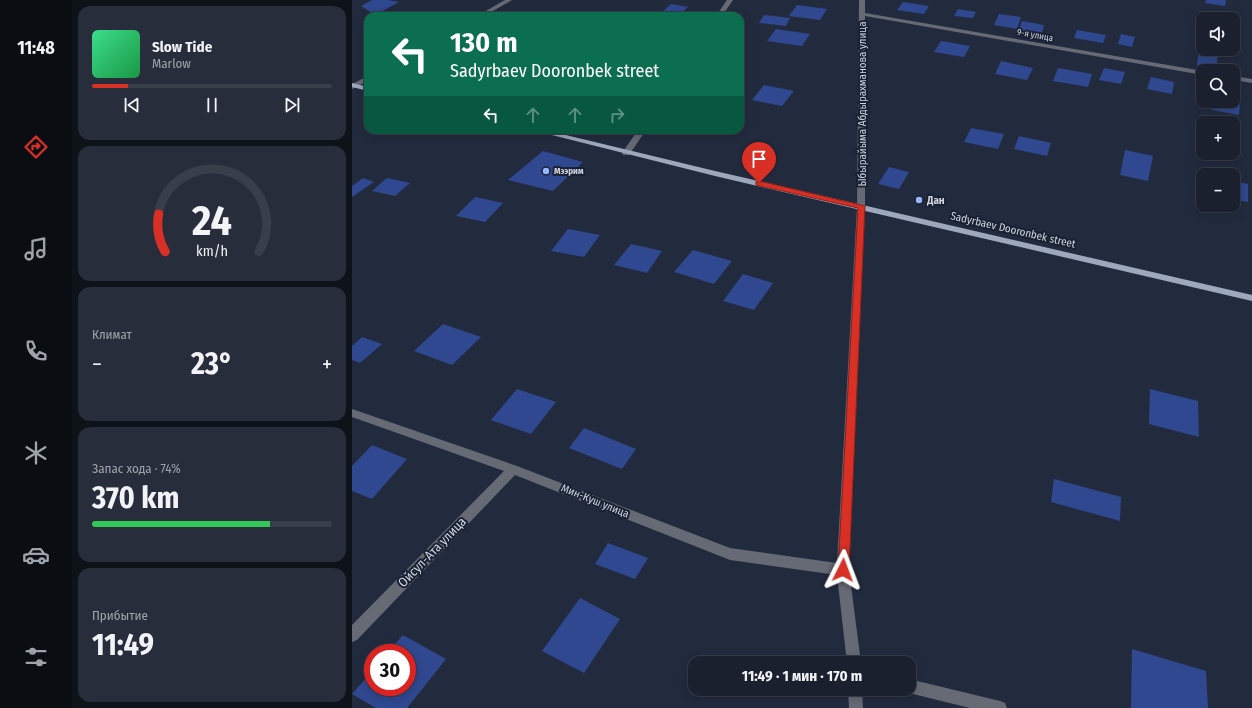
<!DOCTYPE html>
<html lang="ru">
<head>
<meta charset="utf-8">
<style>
  :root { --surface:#1a202e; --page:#272d3a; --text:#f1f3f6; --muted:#9fa3aa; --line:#383e4a; --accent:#d93025 }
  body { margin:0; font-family:"Fira Sans Condensed",sans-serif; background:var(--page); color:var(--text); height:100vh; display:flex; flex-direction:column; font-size:15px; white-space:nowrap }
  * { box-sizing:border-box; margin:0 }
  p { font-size:13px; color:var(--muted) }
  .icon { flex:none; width:22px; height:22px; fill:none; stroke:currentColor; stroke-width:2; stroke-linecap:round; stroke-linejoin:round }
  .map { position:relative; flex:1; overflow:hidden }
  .sheet { display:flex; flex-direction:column; gap:6px; padding:6px; background:#0e1219; width:280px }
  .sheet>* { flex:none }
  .guide { position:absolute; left:12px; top:12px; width:380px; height:122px; border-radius:12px; box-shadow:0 2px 10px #0003,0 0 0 1px var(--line); background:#0b6e4f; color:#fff; overflow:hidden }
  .fabs { position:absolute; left:844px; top:12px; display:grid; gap:8px }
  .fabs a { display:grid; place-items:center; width:44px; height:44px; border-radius:8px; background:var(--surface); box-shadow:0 2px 10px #0003,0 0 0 1px var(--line); font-size:20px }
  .speed { position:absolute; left:12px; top:644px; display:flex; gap:8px; font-size:20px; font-weight:700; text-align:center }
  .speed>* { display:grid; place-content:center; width:52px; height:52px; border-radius:50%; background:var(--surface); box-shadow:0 2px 10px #0003,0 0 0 1px var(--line); line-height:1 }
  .speed .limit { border:6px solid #d22; background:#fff; color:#111 }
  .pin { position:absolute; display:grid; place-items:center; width:34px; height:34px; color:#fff; margin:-41px -17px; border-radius:50% 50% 50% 0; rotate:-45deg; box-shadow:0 0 4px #0007 }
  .pin .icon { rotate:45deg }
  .me { position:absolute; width:44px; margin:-22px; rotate:3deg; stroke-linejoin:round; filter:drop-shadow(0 0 3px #0008) }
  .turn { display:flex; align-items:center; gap:14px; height:84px; padding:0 20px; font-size:18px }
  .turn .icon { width:52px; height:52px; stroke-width:2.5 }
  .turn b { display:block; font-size:28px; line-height:34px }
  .lanes { display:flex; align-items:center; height:38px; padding:0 20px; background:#0003; justify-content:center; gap:20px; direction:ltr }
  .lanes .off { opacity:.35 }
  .big { font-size:30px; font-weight:700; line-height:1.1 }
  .sheet .tile { flex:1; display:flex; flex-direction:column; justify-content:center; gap:6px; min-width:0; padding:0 14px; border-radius:12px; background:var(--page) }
  .sheet .dial { align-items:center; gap:0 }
  .dial svg { height:104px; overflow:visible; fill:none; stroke:var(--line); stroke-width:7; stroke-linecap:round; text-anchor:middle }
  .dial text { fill:var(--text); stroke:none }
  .song { display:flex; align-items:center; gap:12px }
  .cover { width:48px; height:48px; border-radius:6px; background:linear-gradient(135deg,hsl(150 70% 55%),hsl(140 70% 35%)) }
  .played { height:4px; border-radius:2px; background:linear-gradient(90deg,var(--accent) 15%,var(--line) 15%) }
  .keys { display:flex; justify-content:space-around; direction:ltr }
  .heat { display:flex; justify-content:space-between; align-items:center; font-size:22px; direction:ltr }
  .charge { height:6px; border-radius:3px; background:linear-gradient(90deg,#34c759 74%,var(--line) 0) }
  .trip { position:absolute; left:336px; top:656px; width:228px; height:40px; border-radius:12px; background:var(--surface); box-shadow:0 2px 10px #0003,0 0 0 1px var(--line); font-weight:700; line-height:40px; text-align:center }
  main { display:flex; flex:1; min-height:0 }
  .tabs { display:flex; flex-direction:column; width:72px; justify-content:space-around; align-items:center; background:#0a0d12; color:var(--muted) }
  .tabs .icon { width:28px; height:28px }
  .tabs .active { color:var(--accent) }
  .tabs b { font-size:18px; color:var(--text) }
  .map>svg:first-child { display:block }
</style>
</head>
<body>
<main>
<nav class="tabs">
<b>11:48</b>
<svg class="icon active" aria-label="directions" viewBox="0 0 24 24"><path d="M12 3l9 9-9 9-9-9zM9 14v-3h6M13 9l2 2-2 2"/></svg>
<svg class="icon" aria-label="music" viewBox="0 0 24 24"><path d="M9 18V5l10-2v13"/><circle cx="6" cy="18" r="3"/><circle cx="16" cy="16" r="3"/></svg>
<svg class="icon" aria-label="phone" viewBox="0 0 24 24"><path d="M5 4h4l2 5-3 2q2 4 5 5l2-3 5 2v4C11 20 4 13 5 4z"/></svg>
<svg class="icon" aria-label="climate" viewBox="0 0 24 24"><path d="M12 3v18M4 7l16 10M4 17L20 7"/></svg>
<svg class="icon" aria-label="car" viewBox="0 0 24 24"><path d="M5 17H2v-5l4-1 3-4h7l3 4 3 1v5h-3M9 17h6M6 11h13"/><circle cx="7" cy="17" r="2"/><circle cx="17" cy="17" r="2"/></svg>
<svg class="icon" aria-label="filters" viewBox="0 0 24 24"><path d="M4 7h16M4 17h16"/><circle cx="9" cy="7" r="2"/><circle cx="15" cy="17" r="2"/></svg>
</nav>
<section class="sheet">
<div class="tile">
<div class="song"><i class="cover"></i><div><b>Slow Tide</b><p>Marlow</p></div></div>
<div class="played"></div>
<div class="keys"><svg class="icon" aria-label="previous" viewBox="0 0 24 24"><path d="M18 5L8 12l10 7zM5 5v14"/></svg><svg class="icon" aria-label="pause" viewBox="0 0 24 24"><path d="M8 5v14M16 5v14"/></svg><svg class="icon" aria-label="next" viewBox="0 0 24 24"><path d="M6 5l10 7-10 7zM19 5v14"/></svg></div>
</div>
<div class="tile dial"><svg viewBox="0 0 100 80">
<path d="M14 69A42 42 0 1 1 86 69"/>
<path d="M14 69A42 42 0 0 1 9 40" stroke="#d93025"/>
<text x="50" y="56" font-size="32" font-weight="700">24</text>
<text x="50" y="72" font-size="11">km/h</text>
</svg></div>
<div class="tile"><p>Климат</p>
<div class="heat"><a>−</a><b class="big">23°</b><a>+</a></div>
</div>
<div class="tile"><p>Запас хода · 74%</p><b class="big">370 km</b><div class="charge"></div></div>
<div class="tile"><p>Прибытие</p><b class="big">11:49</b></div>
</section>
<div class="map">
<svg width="900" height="708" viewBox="0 0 900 708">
  <rect width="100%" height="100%" fill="#222b3e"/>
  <!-- building -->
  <path fill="#2f488f" d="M 20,0 L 36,0 L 47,2 L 23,15 L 9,6 Z
    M 854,0 L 874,0 L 873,6 L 853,3 Z
    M 551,2 L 577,6 L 572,14 L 545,10 Z
    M 319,4 L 336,7 L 326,16 L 309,13 Z
    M 445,5 L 475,9 L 468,20 L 437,16 Z
    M 606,9 L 624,12 L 621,18 L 602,16 Z
    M 175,12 L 191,15 L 191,16 L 169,16 Z
    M 647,14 L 669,17 L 665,29 L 642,25 Z
    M 412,15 L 438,18 L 434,26 L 407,23 Z
    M 670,21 L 692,25 L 690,33 L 667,30 Z
    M 424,29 L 458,34 L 450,46 L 415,41 Z
    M 725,30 L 754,35 L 751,43 L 722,38 Z
    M 769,34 L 783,37 L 780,47 L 766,44 Z
    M 589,41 L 618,46 L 612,57 L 582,52 Z
    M 847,50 L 866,53 L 864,68 L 845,65 Z
    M 649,61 L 681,68 L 675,80 L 643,74 Z
    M 706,68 L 740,74 L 736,87 L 701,81 Z
    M 752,68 L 773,72 L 769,84 L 747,80 Z
    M 799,77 L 822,82 L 820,94 L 795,89 Z
    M 412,85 L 442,91 L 430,106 L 400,100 Z
    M 881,100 L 888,101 L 887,115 L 860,110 L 861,101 L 881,101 Z
    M 619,128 L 652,134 L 646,149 L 612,142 Z
    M 667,136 L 699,143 L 695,156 L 662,149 Z
    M 773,150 L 801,156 L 796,181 L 768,175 Z
    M 191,151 L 231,162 L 201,191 L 156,180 Z
    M 537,167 L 557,172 L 547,189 L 526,184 Z
    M 11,178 L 22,182 L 0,197 L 0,186 Z
    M 35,178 L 58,183 L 43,196 L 20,191 Z
    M 881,181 L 896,184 L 896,202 L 881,199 Z
    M 123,197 L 151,203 L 133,222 L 104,216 Z
    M 216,229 L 248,235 L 232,257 L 199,251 Z
    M 279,244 L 310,251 L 295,273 L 262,265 Z
    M 341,250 L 380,261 L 362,284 L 322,272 Z
    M 391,274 L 421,283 L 402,310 L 371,301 Z
    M 91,324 L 129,337 L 100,365 L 62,351 Z
    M 10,337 L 30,344 L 8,363 L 0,360 L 0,346 Z
    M 165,389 L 204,402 L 179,434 L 139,420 Z
    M 798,389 L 846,401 L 847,437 L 797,424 Z
    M 232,428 L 284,449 L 270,469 L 217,448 Z
    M 20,445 L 55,459 L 20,499 L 0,491 L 0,466 Z
    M 702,479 L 769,497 L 768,521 L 699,502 Z
    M 256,543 L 296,558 L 283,579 L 243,564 Z
    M 228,598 L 268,619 L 232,673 L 190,651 Z
    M 51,635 L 94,659 L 55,708 L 24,708 L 0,694 L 21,670 L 21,687 L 55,687 L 55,653 L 35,653 Z
    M 780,649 L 854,671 L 856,708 L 779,708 Z"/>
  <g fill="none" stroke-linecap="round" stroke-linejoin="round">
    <!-- minor -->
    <path fill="#656a74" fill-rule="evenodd" d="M 153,0 L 160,0 L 132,16 L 125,16 Z
      M 375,0 L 381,0 L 370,16 L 364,16 Z
      M 507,0 L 513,0 L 513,13 L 851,71 L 851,75 L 513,16 L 513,207 L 497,570 L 509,663 L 495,663 L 485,575 L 378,560 L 163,475 L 5,640 L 0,642 L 0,625 L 152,471 L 0,417 L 0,409 L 165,466 L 378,548 L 485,563 L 505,207 Z
      M 16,76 L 16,81 L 0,89 L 0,84 Z
      M 881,76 L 900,79 L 900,83 L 881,80 Z
      M 286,130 L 294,130 L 277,155 L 271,155 L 270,153 Z
      M 557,679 L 648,701 L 653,703 L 655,708 L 618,708 L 557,693 L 551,689 L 557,689 Z
      M 496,689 L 510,689 L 511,708 L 497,708 Z"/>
    <!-- major -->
    <path fill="#9ea8bc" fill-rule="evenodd" d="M 0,83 L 16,87 L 16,91 L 0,87 Z
      M 180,130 L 193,130 L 363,171 L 900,295 L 900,301 L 363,176 Z"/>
  </g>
  <!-- route -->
  <path fill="#d93025" stroke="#8d1f18" d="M 407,181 L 513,206 L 497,570 L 495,573 L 491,575 L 487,573 L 486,570 L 506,208 L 404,185 L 404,182 Z"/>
  <!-- markers -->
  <g fill="#98b6fd" stroke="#192133" stroke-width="1.5">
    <circle cx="194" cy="171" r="4"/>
    <circle cx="567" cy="200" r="4"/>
  </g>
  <g text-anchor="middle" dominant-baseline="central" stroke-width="4" stroke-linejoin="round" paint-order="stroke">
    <!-- far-street labels -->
    <g font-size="9" fill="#ced4e1" stroke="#192133">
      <text transform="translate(683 35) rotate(10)">9-я улица</text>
    </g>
    <!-- far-poi labels -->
    <g font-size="9" font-weight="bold" fill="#ced4e1" stroke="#192133" text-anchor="start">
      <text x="202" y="171">Мээрим</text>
    </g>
    <!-- street labels -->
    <g font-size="11" fill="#ced4e1" stroke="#192133">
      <text transform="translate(510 104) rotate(-90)">Ыбырайыма Абдырахманова улица</text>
      <text transform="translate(661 230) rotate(13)">Sadyrbaev Dooronbek street</text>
      <text transform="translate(243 501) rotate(22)">Мин-Куш улица</text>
    </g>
    <!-- poi labels -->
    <g font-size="11" font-weight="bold" fill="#ced4e1" stroke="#192133" text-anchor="start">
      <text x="575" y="200">Дан</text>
    </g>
    <!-- near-street labels -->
    <g font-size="13" fill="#ced4e1" stroke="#192133">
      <text transform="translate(80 552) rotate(-46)">Ойсул-Ата улица</text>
    </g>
  </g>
</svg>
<div class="fabs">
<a><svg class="icon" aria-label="sound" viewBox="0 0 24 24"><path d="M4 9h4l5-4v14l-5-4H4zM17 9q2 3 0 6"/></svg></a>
<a><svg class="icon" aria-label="search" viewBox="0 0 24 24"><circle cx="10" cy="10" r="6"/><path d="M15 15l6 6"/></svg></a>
<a>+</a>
<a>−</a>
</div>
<div class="speed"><div class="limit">30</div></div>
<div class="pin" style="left:407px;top:183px;background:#d93025"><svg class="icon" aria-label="arrive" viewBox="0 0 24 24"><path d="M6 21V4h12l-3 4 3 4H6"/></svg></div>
<svg class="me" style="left:491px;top:570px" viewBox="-20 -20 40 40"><path d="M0-17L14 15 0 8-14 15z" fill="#d93025" stroke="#fff" stroke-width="4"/></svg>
<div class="trip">11:49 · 1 мин · 170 m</div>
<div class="guide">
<div class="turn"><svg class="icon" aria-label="left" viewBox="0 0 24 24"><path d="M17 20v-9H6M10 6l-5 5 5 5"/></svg><div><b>130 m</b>Sadyrbaev Dooronbek street</div></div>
<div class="lanes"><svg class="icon" aria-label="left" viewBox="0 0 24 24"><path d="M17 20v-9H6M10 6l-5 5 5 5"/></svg><svg class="icon off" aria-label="ahead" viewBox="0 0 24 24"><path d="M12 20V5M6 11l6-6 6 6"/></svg><svg class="icon off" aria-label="ahead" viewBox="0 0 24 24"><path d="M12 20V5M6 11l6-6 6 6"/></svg><svg class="icon off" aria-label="right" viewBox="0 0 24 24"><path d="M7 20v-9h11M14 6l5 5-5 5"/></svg></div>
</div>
</div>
</main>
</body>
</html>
